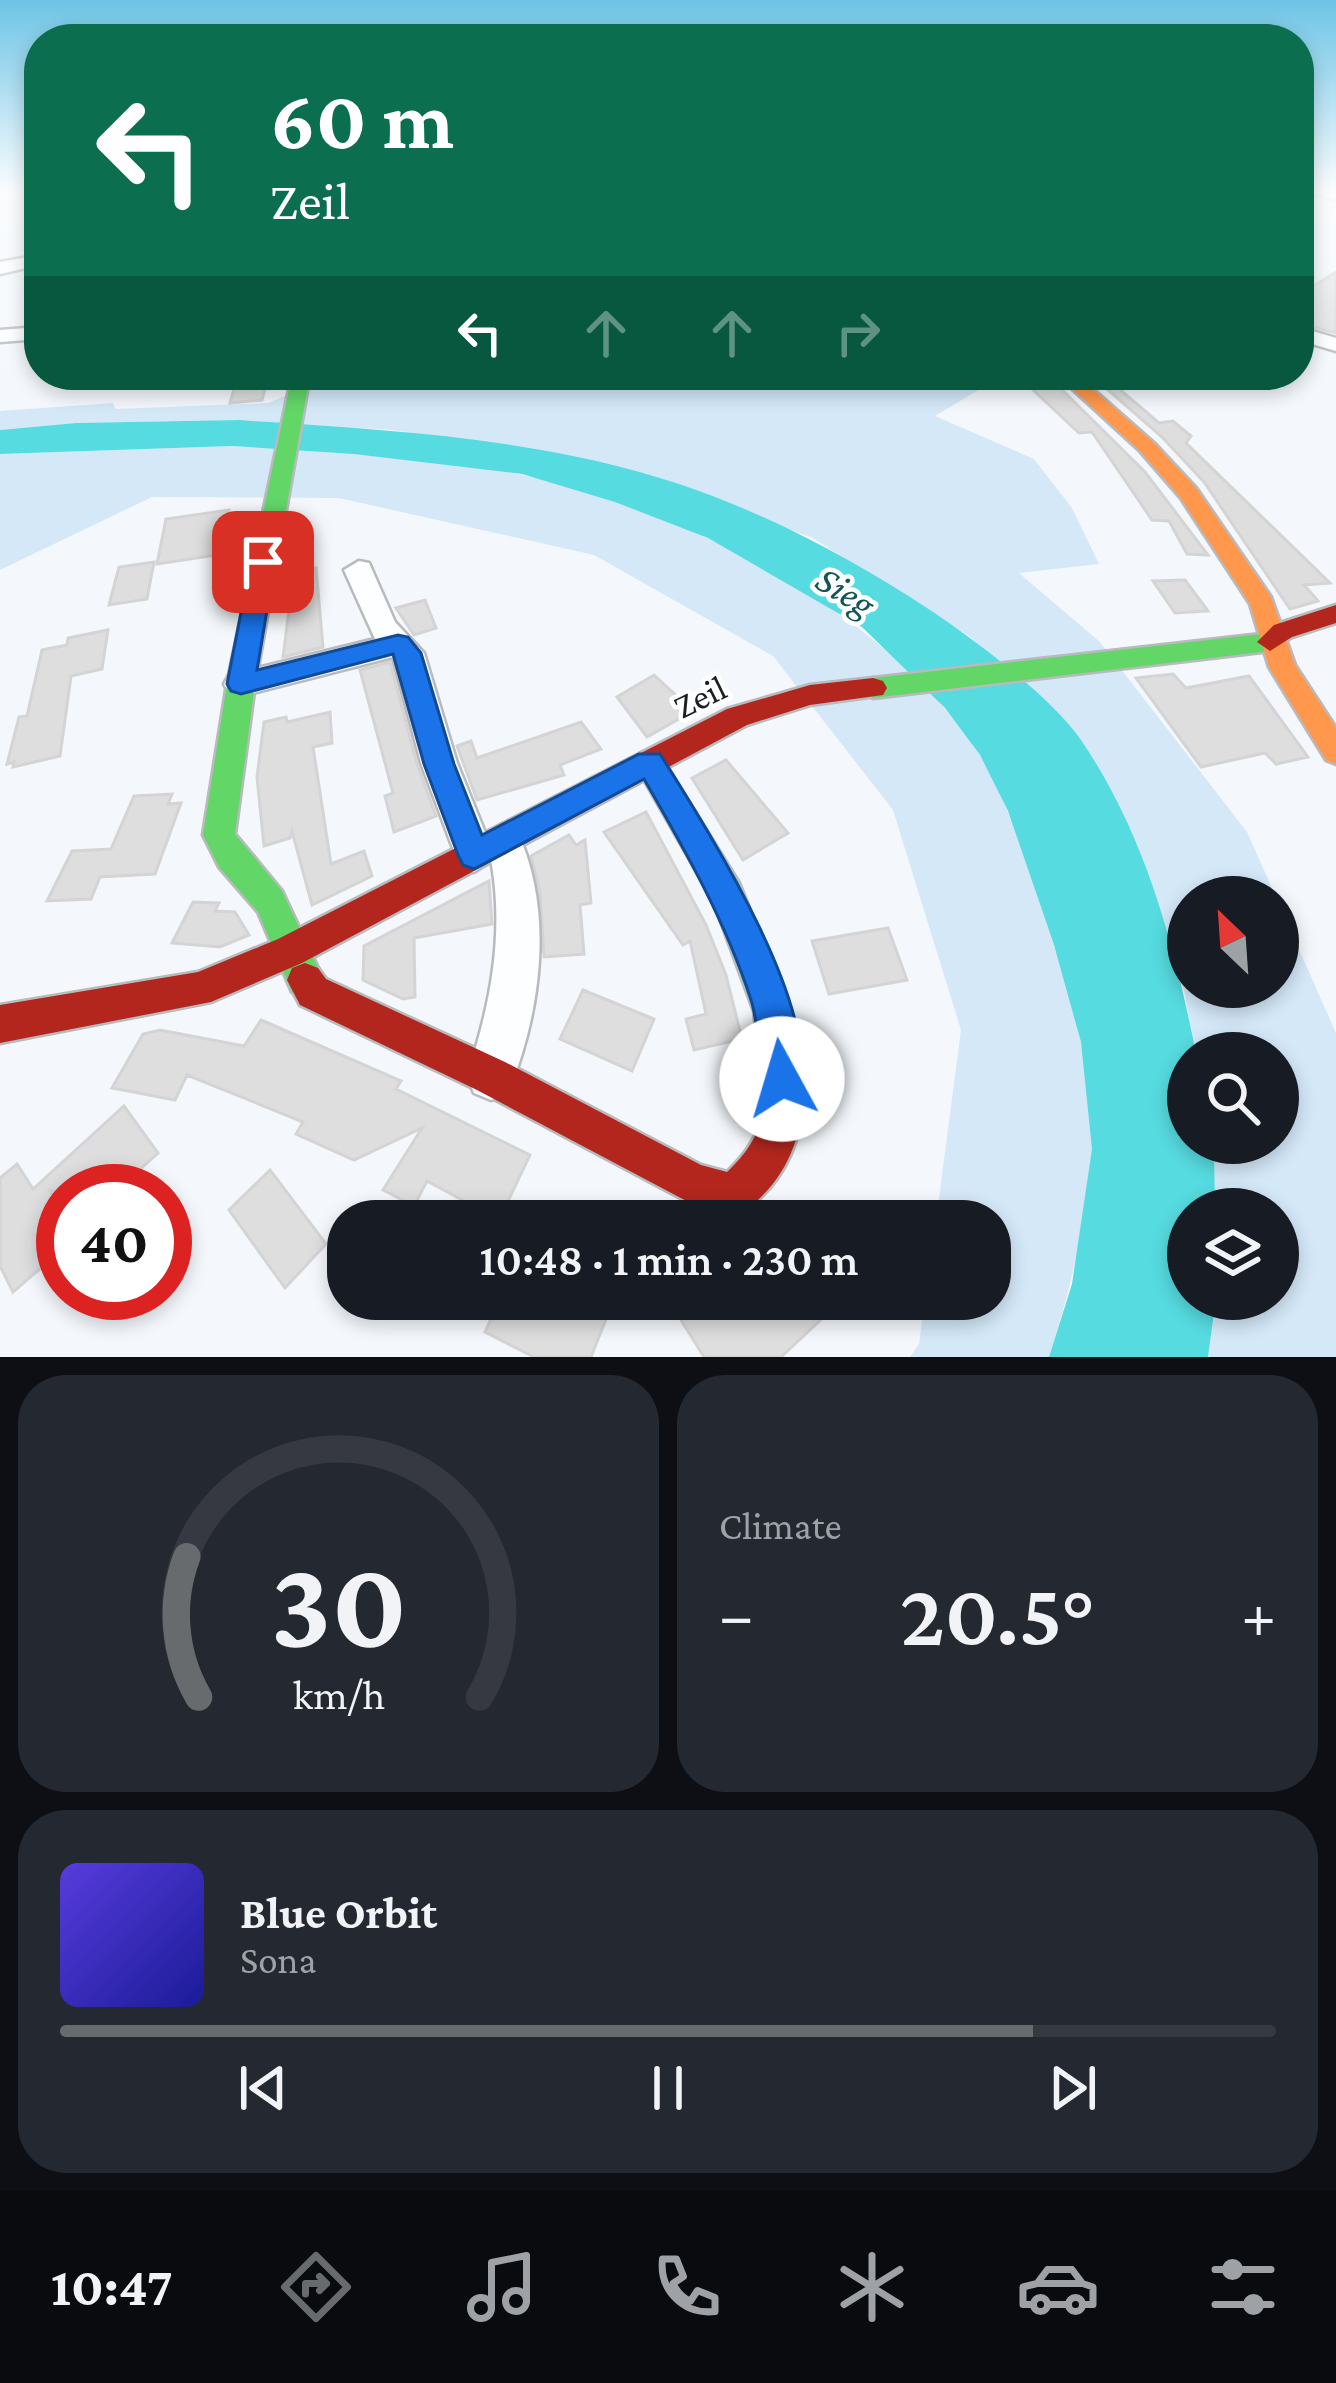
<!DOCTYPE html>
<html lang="en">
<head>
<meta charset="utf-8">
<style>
  :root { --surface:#171b24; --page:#242831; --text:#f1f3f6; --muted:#9ea1a6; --line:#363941; --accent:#686b6e }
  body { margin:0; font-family:"Crimson Pro",serif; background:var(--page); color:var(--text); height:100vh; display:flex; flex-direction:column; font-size:45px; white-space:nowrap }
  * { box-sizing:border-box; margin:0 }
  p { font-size:39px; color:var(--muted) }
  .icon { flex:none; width:66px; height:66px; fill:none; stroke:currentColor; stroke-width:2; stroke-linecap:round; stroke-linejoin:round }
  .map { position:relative; height:1357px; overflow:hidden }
  .drawer { display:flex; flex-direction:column; gap:18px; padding:18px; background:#0d0f14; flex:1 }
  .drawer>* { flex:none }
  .banner { position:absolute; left:24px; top:24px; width:1290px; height:366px; border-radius:48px; box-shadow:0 6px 18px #0003; background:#0b6e4f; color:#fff; overflow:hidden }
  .needle { width:78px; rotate:335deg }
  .tools { position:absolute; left:1167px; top:876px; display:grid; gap:24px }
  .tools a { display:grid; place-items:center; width:132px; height:132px; border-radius:50%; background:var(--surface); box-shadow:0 6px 18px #0003; font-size:60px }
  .speed { position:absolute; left:36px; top:1164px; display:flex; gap:24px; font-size:60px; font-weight:700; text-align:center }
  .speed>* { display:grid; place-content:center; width:156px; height:156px; border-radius:50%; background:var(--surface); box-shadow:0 6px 18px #0003; line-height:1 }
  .speed .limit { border:18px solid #d22; background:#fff; color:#111 }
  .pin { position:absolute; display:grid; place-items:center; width:102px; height:102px; color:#fff; margin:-51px; border-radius:24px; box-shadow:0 6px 18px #0006 }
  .me { position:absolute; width:132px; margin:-66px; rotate:354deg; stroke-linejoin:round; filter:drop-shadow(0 0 9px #0008) }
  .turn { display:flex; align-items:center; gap:42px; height:252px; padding:0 48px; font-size:54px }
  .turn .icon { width:156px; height:156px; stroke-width:2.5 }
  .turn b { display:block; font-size:84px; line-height:102px }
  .lanes { display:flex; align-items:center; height:114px; padding:0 48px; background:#0003; justify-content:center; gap:60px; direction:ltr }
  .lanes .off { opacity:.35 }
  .big { font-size:90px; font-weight:600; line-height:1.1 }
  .drawer .card { flex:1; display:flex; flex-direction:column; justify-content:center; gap:18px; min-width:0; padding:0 42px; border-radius:48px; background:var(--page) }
  .drawer .dial { align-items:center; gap:0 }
  .dial svg { height:312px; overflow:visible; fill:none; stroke:var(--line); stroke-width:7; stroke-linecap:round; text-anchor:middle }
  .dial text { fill:var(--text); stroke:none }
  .song { display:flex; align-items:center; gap:36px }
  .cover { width:144px; height:144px; border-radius:18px; background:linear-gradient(135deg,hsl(250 70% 55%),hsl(240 70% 35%)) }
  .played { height:12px; border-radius:6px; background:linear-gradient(90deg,var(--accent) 80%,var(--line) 80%) }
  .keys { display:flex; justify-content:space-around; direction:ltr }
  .heat { display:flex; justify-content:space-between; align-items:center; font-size:66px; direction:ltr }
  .drawer .tiles { flex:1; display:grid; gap:18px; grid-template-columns:1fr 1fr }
  .card:last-child { grid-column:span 2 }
  .trip { position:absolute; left:327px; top:1200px; width:684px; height:120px; border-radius:48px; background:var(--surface); box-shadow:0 6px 18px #0003; font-weight:600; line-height:120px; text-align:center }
  .dock { display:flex; height:192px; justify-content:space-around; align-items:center; background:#090b0e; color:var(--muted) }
  .dock .icon { width:84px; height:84px }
  .dock .current { color:var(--accent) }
  .dock b { font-size:54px; color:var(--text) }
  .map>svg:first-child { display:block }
</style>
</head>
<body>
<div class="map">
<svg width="1336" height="1357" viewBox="0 0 1336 1357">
  <rect width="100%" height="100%" fill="#f4f8fc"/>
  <!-- green -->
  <path fill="#d4e8f8" d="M 337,375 L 520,387 L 517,375 L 964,375 L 990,383 L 935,416 L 1034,459 L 1072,508 L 1099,564 L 1019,573 L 1100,642 L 1247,832 L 1276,897 L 1188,897 L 1188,987 L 1278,987 L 1278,902 L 1336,1033 L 1336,1357 L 1208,1357 L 1216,1299 L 1278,1299 L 1278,1209 L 1215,1209 L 1214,1143 L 1278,1143 L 1278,1053 L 1196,1053 L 1184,990 L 1077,735 L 969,636 L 811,537 L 532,448 L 391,430 L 239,420 L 76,423 L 0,430 L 0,411 L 113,403 L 116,409 L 268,403 Z
    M 232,446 C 328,452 428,454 522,475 C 683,509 887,612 978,753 C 1009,801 1024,859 1043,913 C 1067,981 1097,1080 1092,1152 C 1087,1222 1070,1291 1049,1357 L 910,1357 L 919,1344 L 925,1299 L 990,1299 L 990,1221 L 936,1221 L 961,1030 L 893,810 L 773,656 L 594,555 L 339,498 L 152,497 L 0,570 L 0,454 Z"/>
  <!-- water -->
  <path fill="#56dbe0" d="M 239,420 C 386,430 538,437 679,484 C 768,514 851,558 930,610 C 974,639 1051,697 1081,740 C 1145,834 1174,943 1196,1053 L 1188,1053 L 1188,1143 L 1214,1143 L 1215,1209 L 1188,1209 L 1188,1299 L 1216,1299 L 1208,1357 L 1049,1357 L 1072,1284 L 1092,1149 L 1081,1042 L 1054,945 L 1008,811 L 980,755 L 945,708 L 862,627 L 708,538 L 615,502 L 522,474 L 354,454 L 232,446 L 0,454 L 0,430 L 76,423 Z"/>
  <!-- building -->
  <path fill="#dededf" stroke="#d4d4d4" stroke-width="3" d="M 1336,272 L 1336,333 L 1299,323 L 1299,295 Z
    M 238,375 L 269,375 L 262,400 L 230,403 Z
    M 1017,375 L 1047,375 L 1145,472 L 1208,555 L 1187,554 L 1169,521 L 1152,520 L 1092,432 L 1079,433 Z
    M 1091,375 L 1103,375 L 1159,423 L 1173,421 L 1191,436 L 1186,443 L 1330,583 L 1304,585 L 1318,601 L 1290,609 L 1204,482 L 1162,437 Z
    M 229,510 L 227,522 L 240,520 L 237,552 L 157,564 L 166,519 Z
    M 154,562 L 147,599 L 109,605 L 119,567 Z
    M 316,568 L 323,647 L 283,657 L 294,571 Z
    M 1185,580 L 1208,611 L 1175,613 L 1153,581 Z
    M 425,600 L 436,628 L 414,635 L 396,608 Z
    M 108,630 L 102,669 L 71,676 L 60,756 L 13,767 L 14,762 L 7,764 L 19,717 L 27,716 L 42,650 L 67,645 L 68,638 Z
    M 390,662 L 417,764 L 436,816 L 394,832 L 385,796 L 393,793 L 360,670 Z
    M 1173,674 L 1186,688 L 1249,676 L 1308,757 L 1276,764 L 1265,753 L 1201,767 L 1136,678 Z
    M 654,675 L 693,711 L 647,737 L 617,697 Z
    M 330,712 L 332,743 L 313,747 L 331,864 L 364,851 L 372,876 L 312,905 L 292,831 L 290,838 L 264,846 L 257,777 L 264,722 L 286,717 L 287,722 Z
    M 581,722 L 601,749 L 560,765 L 564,775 L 477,800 L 457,746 L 471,741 L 477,758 Z
    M 726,760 L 788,833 L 743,860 L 692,778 Z
    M 172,794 L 168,804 L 181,803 L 155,874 L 100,877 L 91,899 L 47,901 L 72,851 L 111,849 L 134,796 Z
    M 646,812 L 706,925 L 726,975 L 742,1039 L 694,1050 L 686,1019 L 706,1014 L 690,941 L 683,945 L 604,832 Z
    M 569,835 L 576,845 L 585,840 L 591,903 L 580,905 L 584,954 L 544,957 L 540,893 L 531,856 Z
    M 489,881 L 492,924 L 414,938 L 415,997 L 403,999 L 363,980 L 364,946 Z
    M 193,902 L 219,903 L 215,911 L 235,912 L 249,935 L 220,947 L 172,943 Z
    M 888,928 L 907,980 L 829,994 L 812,941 Z
    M 583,990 L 654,1019 L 632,1071 L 560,1039 Z
    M 261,1020 L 401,1081 L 396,1089 L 530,1155 L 499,1220 L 427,1181 L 414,1206 L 383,1190 L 422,1128 L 354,1160 L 296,1134 L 303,1122 L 187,1075 L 175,1100 L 112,1088 L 143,1034 L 160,1030 L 244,1046 Z
    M 124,1106 L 158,1153 L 116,1191 L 50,1191 L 63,1213 L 63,1249 L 13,1292 L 0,1266 L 0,1178 L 17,1164 L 33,1189 Z
    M 270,1170 L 326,1244 L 285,1288 L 229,1210 Z
    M 500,1299 L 614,1299 L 591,1357 L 534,1357 L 485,1332 Z
    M 668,1299 L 843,1299 L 781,1357 L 704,1357 Z"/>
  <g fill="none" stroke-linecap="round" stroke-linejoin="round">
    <defs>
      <path id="street" d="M 1313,191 L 1336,191 L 1336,200 L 1315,194 Z
        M 39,255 L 39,265 L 0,274 L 0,262 Z
        M 39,327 L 39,339 L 0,342 L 0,330 Z
        M 1299,327 L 1336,338 L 1336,351 L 1299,340 Z
        M 359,561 L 369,563 L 395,622 L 424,653 L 457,763 L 486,835 L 502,824 L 516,829 C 555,910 541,1012 508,1093 L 491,1100 L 474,1093 L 467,1076 C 490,1007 504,937 492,865 L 491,861 L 474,872 L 460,867 L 421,763 L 393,657 L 241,696 L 229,693 L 224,684 L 229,675 L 241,672 L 375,639 L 344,570 Z"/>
      <path id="fast" d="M 292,375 L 310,375 L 255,684 L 235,834 L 282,891 L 318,968 L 323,980 L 318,992 L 305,997 L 292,992 L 258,912 L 219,867 L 203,835 L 227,684 Z
        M 1270,633 L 1283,642 L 1270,651 L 873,698 L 859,688 L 873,678 Z
        M 649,750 L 659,754 L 739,883 L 789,1009 L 784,1022 L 771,1027 L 758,1022 L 713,900 L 634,762 L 639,754 Z"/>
      <path id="slow" d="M 1057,375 L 1077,375 L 1154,443 L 1196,488 L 1271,597 L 1295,665 L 1336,728 L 1336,764 L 1326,760 L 1269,667 L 1250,604 L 1180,497 L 1140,451 Z"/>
      <path id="jam" d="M 1336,605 L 1336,623 L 1292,637 L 1270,651 L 1257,642 L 1274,625 Z
        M 873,678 L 883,681 L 887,688 L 883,695 L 810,705 L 747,725 L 302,963 L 211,1002 L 0,1043 L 0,1005 L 198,972 L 278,939 L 727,709 L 810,685 Z
        M 305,963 L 318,968 L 326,979 L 505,1062 L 701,1165 L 727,1172 C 770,1132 768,1098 759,1042 C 756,1025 751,1012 758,996 L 771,991 L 784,996 C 811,1061 815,1145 761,1197 C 752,1206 743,1216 730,1215 C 719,1215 705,1208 694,1205 L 477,1090 L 300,1005 L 287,980 L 292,968 Z"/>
    </defs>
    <!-- street casing -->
    <use href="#street" stroke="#b8babd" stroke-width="5"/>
    <!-- fast casing -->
    <use href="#fast" stroke="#b8babd" stroke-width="5"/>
    <!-- slow casing -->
    <use href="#slow" stroke="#b8babd" stroke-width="5"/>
    <!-- jam casing -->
    <use href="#jam" stroke="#b8babd" stroke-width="5"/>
    <!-- street -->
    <use href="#street" fill="#fdfeff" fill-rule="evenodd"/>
    <!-- fast -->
    <use href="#fast" fill="#63d668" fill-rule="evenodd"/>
    <!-- slow -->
    <use href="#slow" fill="#ff974d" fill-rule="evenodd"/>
    <!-- jam -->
    <use href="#jam" fill="#b3261e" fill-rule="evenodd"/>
  </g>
  <!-- sky -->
  <linearGradient id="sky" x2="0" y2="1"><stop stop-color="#6dc4e5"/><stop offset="0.5" stop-color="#fafcfe"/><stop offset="1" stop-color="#fafcfe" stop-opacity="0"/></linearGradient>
  <rect width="1336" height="381" fill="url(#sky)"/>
  <!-- route -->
  <path fill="#1a73e8" stroke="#114b97" stroke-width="3" d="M 263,555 L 275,562 L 257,670 L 398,635 L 408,637 L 421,653 L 454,764 L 482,835 L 639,754 L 660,754 C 702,821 828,1016 796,1093 L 782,1099 L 768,1093 C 756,1064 761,1031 751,1000 C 726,922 685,850 644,779 L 474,869 L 463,865 L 458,855 L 424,764 L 393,654 L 241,694 L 231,691 L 227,684 L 251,562 Z"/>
  <g text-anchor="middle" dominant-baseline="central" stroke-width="9" stroke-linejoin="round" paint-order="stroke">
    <!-- street labels -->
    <g font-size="36" fill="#1c1f21" stroke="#fff">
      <text transform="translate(700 697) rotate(-26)">Zeil</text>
    </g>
    <!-- water labels -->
    <g font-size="39" font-style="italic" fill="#125658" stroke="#fff">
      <text transform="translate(846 591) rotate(32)">Sieg</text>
    </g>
  </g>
</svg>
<div class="tools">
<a><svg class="needle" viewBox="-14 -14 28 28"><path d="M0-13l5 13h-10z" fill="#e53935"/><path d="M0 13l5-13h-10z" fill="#9ea1a6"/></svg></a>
<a><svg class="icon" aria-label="search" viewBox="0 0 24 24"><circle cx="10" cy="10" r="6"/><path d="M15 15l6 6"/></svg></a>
<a><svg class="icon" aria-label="layers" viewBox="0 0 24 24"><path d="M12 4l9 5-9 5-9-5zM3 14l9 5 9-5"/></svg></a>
</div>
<div class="speed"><div class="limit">40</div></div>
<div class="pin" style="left:263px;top:562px;background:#d93025"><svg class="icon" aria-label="arrive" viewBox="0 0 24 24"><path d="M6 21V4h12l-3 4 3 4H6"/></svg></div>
<svg class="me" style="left:782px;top:1079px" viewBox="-20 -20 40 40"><circle r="19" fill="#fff"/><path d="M0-13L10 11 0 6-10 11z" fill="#1a73e8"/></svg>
<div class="trip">10:48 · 1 min · 230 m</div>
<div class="banner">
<div class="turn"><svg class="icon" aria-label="left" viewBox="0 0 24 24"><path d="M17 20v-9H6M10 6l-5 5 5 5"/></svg><div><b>60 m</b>Zeil</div></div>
<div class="lanes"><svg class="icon" aria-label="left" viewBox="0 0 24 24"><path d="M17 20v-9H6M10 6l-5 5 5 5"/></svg><svg class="icon off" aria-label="ahead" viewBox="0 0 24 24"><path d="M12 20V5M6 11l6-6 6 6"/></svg><svg class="icon off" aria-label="ahead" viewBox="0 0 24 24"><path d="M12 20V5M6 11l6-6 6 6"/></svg><svg class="icon off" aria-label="right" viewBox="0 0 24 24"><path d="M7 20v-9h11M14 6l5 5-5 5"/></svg></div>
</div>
</div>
<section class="drawer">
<div class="tiles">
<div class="card dial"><svg viewBox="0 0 100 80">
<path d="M14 69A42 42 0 1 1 86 69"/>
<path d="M14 69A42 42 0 0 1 11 33" stroke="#686b6e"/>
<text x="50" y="56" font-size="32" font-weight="700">30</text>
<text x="50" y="72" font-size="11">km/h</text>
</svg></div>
<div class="card"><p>Climate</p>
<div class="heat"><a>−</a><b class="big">20.5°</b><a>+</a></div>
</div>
<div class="card">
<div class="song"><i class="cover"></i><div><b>Blue Orbit</b><p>Sona</p></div></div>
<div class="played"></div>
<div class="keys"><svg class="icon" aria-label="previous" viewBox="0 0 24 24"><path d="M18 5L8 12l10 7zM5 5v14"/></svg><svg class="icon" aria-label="pause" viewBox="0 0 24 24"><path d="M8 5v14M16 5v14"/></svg><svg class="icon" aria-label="next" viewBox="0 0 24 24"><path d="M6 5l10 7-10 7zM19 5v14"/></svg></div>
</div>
</div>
</section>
<nav class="dock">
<b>10:47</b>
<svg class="icon current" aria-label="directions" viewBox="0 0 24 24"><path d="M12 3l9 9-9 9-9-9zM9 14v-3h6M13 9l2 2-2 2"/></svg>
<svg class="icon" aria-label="music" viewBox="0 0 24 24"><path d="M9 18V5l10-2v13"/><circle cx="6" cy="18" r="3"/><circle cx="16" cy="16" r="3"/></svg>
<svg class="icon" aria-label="phone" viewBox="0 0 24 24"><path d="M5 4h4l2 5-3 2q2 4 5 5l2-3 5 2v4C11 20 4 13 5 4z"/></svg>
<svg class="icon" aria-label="climate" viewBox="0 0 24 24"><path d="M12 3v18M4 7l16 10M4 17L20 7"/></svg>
<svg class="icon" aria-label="car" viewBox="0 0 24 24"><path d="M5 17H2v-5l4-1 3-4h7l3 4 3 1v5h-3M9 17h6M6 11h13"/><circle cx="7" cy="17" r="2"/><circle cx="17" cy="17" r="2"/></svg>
<svg class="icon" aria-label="filters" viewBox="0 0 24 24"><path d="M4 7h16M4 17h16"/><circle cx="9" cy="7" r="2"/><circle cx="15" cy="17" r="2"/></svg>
</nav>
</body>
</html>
